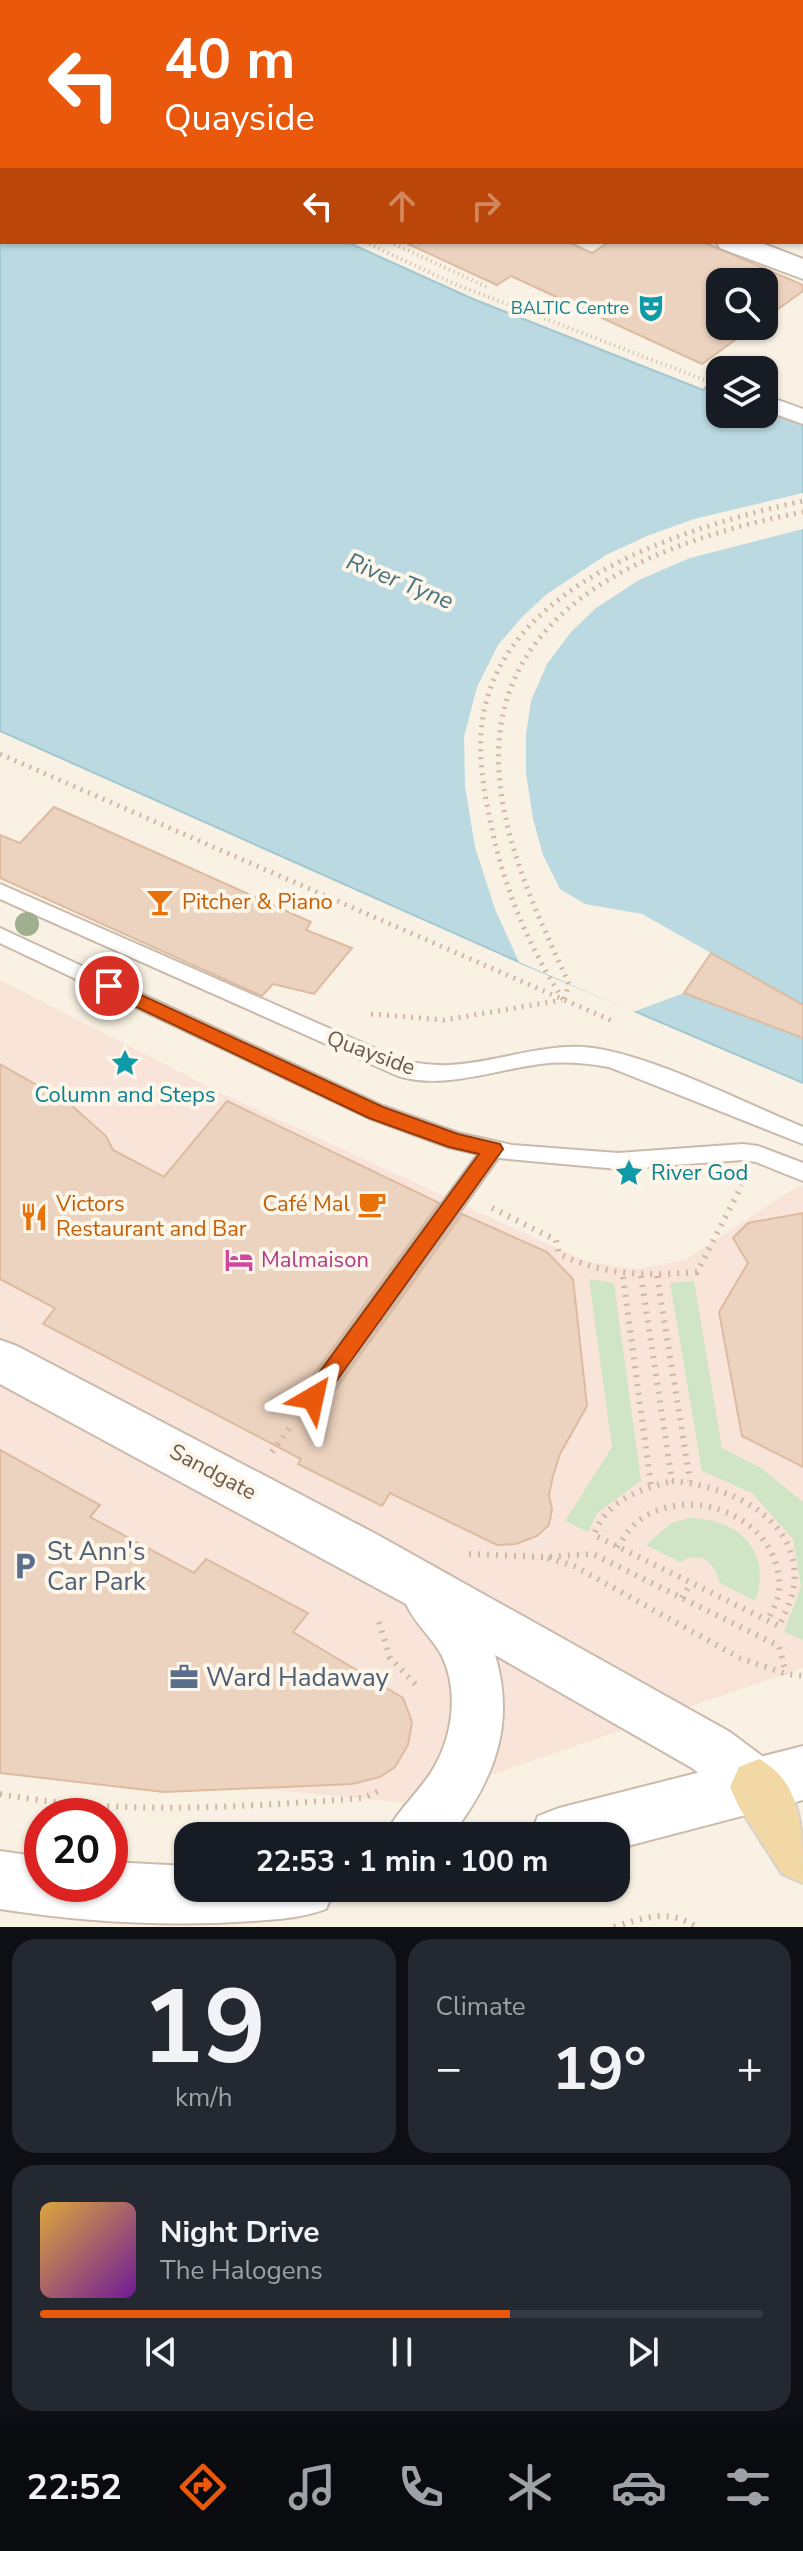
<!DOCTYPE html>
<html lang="en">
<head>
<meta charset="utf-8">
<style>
  :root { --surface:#171b24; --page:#242831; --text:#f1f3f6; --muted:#9ea1a6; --line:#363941; --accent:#ea580c }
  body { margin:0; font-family:"Nunito Sans",sans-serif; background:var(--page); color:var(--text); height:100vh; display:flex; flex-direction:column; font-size:30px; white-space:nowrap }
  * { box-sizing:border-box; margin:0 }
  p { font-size:26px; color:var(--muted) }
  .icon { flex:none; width:44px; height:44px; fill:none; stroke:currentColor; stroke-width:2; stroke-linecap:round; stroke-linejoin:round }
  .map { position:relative; height:1927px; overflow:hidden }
  .panel { display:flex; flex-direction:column; gap:12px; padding:12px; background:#0d0f14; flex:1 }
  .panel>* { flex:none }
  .guide { position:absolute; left:0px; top:0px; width:804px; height:244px; box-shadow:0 2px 6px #0004; background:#ea580c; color:#fff; overflow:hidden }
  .buttons { position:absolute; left:706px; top:268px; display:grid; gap:16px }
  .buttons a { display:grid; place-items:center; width:72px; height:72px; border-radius:16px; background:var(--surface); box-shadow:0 2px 6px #0004; font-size:40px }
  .speed { position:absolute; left:24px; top:1798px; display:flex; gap:16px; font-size:40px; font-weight:700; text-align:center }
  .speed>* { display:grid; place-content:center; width:104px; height:104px; border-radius:50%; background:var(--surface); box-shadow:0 2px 6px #0004; line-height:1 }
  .speed .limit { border:12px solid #d22; background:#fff; color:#111 }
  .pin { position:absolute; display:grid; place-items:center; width:68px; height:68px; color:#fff; margin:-34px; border:4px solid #fff; border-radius:50%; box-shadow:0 2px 8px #0007 }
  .me { position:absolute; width:88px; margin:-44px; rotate:36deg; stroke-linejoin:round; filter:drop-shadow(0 0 6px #0008) }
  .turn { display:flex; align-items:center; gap:28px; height:168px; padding:0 32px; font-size:36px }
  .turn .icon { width:104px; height:104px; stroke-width:2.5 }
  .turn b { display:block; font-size:56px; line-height:68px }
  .lanes { display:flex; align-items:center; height:76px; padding:0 32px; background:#0003; justify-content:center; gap:40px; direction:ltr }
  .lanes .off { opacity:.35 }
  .big { font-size:60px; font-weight:700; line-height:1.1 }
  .panel .card { flex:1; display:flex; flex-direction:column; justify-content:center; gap:12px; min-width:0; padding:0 28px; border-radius:24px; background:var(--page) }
  .panel .dial { align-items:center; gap:0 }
  .dial b { font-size:104px; line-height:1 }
  .song { display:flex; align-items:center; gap:24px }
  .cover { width:96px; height:96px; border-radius:12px; background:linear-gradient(135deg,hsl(40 70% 55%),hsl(280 70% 35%)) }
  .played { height:8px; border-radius:4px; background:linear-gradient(90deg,var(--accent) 65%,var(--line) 65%) }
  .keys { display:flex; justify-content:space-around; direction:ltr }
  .heat { display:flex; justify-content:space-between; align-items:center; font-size:44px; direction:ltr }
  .panel .tiles { flex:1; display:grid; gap:12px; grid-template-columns:1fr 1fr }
  .card:last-child { grid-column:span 2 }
  .trip { position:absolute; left:174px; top:1822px; width:456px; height:80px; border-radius:24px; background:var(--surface); box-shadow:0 2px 6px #0004; font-weight:700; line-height:80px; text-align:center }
  .menu { display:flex; height:128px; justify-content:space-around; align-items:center; background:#090b0e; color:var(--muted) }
  .menu .icon { width:56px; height:56px }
  .menu .current { color:var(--accent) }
  .menu b { font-size:36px; color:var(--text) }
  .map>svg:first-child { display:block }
</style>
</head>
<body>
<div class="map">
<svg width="803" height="1927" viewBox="0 0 803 1927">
  <rect width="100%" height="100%" fill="#f9f2e4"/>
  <!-- commercial -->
  <path fill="#f8e4d9" d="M 0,980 L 223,1094 L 587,1262 L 637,1269 L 685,1260 L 799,1185 L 803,1187 L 803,1668 L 409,1803 L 0,1765 Z"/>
  <!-- green -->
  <path fill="#d0e5c5" d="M 589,1279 L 614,1283 L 641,1481 L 597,1513 L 588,1532 L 565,1521 L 612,1447 Z
    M 694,1281 L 722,1448 L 761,1468 L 803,1502 L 803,1640 L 784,1632 L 801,1586 L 793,1539 L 752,1493 L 702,1471 L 670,1283 Z
    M 689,1518 C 739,1519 773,1551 755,1601 L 720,1583 C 714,1561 700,1550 680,1562 L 646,1545 L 671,1523 Z"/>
  <!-- water -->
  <path fill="#bbd9e0" stroke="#a3c7d1" stroke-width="2" d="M 0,81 L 2,242 L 347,242 L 473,299 L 703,390 L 707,386 L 720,391 L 720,414 L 764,414 L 764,408 L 803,422 L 803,1083 L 519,962 L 0,731 Z"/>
  <!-- pier -->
  <path fill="#f9f2e4" d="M 803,493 L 803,529 L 690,558 L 639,580 L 596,608 L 571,632 L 547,664 L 531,701 L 526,734 L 526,773 L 533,819 L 543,855 L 560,889 L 585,904 L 642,914 L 803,1005 L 803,1038 L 684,993 L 633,1012 L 519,962 L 495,909 L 475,847 L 465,786 L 464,737 L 477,687 L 498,645 L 523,616 L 547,594 L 606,555 L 647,536 L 694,519 Z"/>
  <!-- building -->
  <path fill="#ecd3bf" stroke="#dcbba1" stroke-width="2" d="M 404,242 L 568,242 L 592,253 L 609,242 L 703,242 L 803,285 L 803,291 L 764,319 L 764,282 L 720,282 L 720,326 L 754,326 L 702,364 L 511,276 L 497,285 Z
    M 54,807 L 311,922 L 306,930 L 352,948 L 314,994 L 273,984 L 262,996 L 0,878 L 0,835 L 20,843 Z
    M 711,953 L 803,1005 L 803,1038 L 684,993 Z
    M 0,1064 L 70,1104 L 106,1136 L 113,1150 L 164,1177 L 227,1101 L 439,1203 L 302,1390 L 298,1399 L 304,1408 L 312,1411 L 323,1407 L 462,1214 L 547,1252 L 573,1279 L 587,1406 L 560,1454 L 553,1476 L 549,1495 L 552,1509 L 549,1525 L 537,1536 L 516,1544 L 497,1545 L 390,1493 L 382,1506 L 298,1464 L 301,1459 L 43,1324 L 55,1308 L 0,1279 Z
    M 803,1213 L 803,1467 L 742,1436 L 719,1312 L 748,1263 L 733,1238 L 748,1223 Z
    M 0,1450 L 100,1505 L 90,1517 L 194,1573 L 206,1559 L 308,1613 L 293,1632 L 403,1698 L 412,1722 L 408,1745 L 395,1767 L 380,1777 L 352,1784 L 164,1792 L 0,1773 Z"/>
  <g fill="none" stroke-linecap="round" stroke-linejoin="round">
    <defs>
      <path id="service" d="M 0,884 L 406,1062 C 420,1063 435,1066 449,1065 C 494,1063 537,1045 583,1047 C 644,1051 744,1103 803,1127 L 803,1144 L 609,1067 C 586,1063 563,1061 540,1064 C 494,1070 444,1090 398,1076 L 0,899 Z
        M 0,928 L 383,1106 L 458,1133 L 512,1145 L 618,1153 L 743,1144 L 758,1146 L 803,1163 L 803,1181 L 756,1162 L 743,1160 L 618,1169 L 498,1158 L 321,1405 L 313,1408 L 305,1405 L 301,1398 L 305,1391 L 478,1154 L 448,1147 L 369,1118 L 0,943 Z"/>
      <path id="pedestrian" d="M 764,395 L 803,409 L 803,424 L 764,410 Z"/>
      <path id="minor" d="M 322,0 L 348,0 L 349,2 L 323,2 Z
        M 716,242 L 759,242 L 803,259 L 803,279 L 720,248 Z
        M 0,1340 L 17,1346 L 376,1534 L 730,1732 L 778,1768 L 787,1787 L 778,1806 L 759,1813 L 740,1806 L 692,1768 L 495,1655 C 516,1725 494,1780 451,1836 L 385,1836 C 395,1814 411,1800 425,1781 C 451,1747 461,1696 442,1656 C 432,1637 415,1624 406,1604 L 0,1384 Z"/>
      <path id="secondary" d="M 803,1746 L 803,1800 L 616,1849 L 616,1836 L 530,1836 L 538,1816 L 559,1808 Z
        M 0,1851 L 42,1857 L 42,1884 L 110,1884 L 110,1862 L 188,1866 L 188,1888 L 335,1888 L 326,1909 C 302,1918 279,1919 253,1921 C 169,1927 83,1922 0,1909 Z"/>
      <path id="primary" d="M 759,1759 C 803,1782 803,1833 803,1883 L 782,1874 L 739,1807 L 730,1787 L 739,1767 Z"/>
    </defs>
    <!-- service casing -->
    <use href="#service" stroke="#c9baac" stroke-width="4"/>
    <!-- pedestrian casing -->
    <use href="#pedestrian" stroke="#c9baac" stroke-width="4"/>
    <!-- minor casing -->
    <use href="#minor" stroke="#c9baac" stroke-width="4"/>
    <!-- secondary casing -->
    <use href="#secondary" stroke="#ccbbab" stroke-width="4"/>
    <!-- primary casing -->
    <use href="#primary" stroke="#d7d1cd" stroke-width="4"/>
    <!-- path-far2 -->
    <path stroke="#d0b7a3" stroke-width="4" stroke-dasharray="1 4" stroke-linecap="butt" d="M 2,2 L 7,0
      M 365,242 L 452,283 L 720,386
      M 390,242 L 489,288"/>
    <!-- path-far1 -->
    <path stroke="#d0b7a3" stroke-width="5" stroke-dasharray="2 6" stroke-linecap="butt" d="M 0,754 L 615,1022
      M 563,999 C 527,944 503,885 490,820 C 483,786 477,751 483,717 C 505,581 689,526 803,501
      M 564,999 L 569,984 C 540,920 508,855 500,784 C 480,605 660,540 803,512
      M 371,1014 L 444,1020 L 562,1000"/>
    <!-- path -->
    <path stroke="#d0b7a3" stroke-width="6" stroke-dasharray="2 7" stroke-linecap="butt" d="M 492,1208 L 556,1240 L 559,1254 C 606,1276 646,1276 697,1272 L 742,1185
      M 641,1276 L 672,1481
      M 657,1276 L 690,1481
      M 623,1277 L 651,1486
      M 272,1452 L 292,1425
      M 672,1481 C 727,1485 801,1517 794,1585 C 792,1600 785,1613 779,1626 L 594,1535 C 606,1501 639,1489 672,1481 Z
      M 617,1547 C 623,1539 629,1529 636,1523 C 689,1479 784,1519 779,1591 C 778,1601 772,1611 768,1620
      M 469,1554 L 543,1557 L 593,1554 L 779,1646 L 786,1674
      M 548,1558 L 574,1566 L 740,1658 L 786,1674 L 803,1676
      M 682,1598 L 691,1583
      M 379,1622 L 390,1658 L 420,1689
      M 0,1794 C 122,1816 242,1807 364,1798 L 380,1790
      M 614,1927 C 643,1918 669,1908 696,1927"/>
    <!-- service -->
    <use href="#service" fill="#fff" fill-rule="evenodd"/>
    <!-- pedestrian -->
    <use href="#pedestrian" fill="#fff" fill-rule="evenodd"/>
    <!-- minor -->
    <use href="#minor" fill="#fff" fill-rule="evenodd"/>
    <!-- secondary -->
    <use href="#secondary" fill="#fff" fill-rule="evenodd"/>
    <!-- primary -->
    <use href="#primary" fill="#f1d8a4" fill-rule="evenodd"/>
  </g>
  <!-- trees -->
  <g fill="#9faf8f">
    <circle cx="27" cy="924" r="12"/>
    <circle cx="120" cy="967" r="12"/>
  </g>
  <!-- route -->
  <path fill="#ea580c" stroke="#983908" stroke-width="2" d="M 109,980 L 383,1107 L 458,1134 L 500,1144 L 503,1149 L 320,1404 L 313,1407 L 305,1404 L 302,1398 L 305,1392 L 479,1154 L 449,1147 L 369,1118 L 103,991 L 100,986 L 103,982 Z"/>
  <!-- icons -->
  <defs>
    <symbol id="theatre-bare" viewBox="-9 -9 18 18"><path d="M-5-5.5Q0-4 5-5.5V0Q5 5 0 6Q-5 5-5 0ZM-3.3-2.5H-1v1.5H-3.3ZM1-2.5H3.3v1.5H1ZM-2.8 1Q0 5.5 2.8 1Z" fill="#0f9aa8" stroke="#fdf6ea" stroke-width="2.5" paint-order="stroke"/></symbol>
    <symbol id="bar-bare" viewBox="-9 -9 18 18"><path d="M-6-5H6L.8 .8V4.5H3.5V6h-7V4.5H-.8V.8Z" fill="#e8710a" stroke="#fdf6ea" stroke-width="2.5" paint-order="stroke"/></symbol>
    <symbol id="sight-bare" viewBox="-9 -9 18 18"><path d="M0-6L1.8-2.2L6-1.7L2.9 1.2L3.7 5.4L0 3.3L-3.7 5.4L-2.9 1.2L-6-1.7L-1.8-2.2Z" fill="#0f9aa8" stroke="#fdf6ea" stroke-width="2.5" paint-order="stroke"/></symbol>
    <symbol id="cafe-bare" viewBox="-9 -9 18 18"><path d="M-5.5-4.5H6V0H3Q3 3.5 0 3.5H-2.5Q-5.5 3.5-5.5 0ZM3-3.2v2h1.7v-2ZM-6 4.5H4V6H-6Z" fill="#e8710a" stroke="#fdf6ea" stroke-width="2.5" paint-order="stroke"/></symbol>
    <symbol id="restaurant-bare" viewBox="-9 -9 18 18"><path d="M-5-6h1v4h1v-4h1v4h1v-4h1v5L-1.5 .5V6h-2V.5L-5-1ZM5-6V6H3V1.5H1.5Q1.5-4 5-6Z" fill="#e8710a" stroke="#fdf6ea" stroke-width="2.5" paint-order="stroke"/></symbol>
    <symbol id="hotel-bare" viewBox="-9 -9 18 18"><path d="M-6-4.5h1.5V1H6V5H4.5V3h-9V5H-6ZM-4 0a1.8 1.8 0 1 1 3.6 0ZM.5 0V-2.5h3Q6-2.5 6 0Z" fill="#d1479c" stroke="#fdf6ea" stroke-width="2.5" paint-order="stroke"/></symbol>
    <symbol id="parking-bare" viewBox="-9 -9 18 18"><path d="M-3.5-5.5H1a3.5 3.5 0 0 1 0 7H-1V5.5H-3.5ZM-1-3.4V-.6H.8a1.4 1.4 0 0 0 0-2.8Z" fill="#5c6f8a" stroke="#fdf6ea" stroke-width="2.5" paint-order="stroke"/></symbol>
    <symbol id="office-bare" viewBox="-9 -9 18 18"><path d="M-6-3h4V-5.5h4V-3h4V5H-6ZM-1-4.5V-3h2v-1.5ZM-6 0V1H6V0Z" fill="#5c6f8a" stroke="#fdf6ea" stroke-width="2.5" paint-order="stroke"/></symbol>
  </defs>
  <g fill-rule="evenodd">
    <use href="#theatre-bare" x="631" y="288" width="40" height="40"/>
    <use href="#bar-bare" x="140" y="882" width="40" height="40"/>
    <use href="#sight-bare" x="105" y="1043" width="40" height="40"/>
    <use href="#sight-bare" x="609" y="1153" width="40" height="40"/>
    <use href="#cafe-bare" x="352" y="1184" width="40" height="40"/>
    <use href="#restaurant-bare" x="14" y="1197" width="40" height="40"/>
    <use href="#hotel-bare" x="219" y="1240" width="40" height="40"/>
    <use href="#parking-bare" x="5" y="1546" width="40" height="40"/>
    <use href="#office-bare" x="164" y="1657" width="40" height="40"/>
  </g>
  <g text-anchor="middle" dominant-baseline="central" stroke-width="8" stroke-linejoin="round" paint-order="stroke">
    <!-- far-culture labels -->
    <g font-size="18" fill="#0d838f" stroke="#fdf6ea" text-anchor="end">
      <text x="629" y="308">BALTIC Centre</text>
    </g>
    <!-- food labels -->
    <g font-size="22" fill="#c56008" stroke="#fdf6ea" text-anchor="start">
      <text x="182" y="902">Pitcher &amp; Piano</text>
      <text x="56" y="1204">Victors<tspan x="56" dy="25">Restaurant and Bar</tspan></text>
      <text x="350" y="1204" text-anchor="end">Café Mal</text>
    </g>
    <!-- street labels -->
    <g font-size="22" fill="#6f5b4d" stroke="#fdf6ea">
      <text transform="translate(371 1053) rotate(20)">Quayside</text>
      <text transform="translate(213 1472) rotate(28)">Sandgate</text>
    </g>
    <!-- culture labels -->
    <g font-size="22" fill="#0d838f" stroke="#fdf6ea">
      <text x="125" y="1095">Column and Steps</text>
      <text x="651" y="1173" text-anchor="start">River God</text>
    </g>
    <!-- hotel labels -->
    <g font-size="22" fill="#b23c85" stroke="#fdf6ea" text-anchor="start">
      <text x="261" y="1260">Malmaison</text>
    </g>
    <!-- water labels -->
    <g font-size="24" font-style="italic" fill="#497480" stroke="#fdf6ea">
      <text transform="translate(400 581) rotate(22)">River Tyne</text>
    </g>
    <!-- near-service labels -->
    <g font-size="26" fill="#4e5e75" stroke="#fdf6ea" text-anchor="start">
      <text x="47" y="1551">St Ann's<tspan x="47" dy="30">Car Park</tspan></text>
      <text x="206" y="1677">Ward Hadaway</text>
    </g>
  </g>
</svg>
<div class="buttons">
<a><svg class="icon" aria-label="search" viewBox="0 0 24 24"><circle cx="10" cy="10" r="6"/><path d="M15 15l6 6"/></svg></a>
<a><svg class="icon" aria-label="layers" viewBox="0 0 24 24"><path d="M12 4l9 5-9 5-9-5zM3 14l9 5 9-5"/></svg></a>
</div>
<div class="speed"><div class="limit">20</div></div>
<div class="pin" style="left:109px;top:986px;background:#d93025"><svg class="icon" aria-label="arrive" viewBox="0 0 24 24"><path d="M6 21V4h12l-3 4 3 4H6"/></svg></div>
<svg class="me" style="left:313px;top:1398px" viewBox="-20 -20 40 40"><path d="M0-17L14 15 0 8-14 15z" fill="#ea580c" stroke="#fff" stroke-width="4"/></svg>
<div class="trip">22:53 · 1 min · 100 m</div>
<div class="guide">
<div class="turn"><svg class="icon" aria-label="left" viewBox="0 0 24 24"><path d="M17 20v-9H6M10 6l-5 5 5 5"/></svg><div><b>40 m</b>Quayside</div></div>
<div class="lanes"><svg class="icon" aria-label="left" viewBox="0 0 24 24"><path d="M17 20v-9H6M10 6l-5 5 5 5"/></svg><svg class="icon off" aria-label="ahead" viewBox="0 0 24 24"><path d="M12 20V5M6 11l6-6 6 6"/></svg><svg class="icon off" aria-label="right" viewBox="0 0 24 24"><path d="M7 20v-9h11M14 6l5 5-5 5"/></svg></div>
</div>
</div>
<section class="panel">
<div class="tiles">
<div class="card dial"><b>19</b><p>km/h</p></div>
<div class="card"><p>Climate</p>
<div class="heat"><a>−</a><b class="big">19°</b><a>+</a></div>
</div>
<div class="card">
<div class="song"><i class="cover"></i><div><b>Night Drive</b><p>The Halogens</p></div></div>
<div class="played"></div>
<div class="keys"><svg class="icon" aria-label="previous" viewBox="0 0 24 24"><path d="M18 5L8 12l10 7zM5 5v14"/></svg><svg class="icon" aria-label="pause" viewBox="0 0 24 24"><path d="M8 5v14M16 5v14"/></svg><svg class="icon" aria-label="next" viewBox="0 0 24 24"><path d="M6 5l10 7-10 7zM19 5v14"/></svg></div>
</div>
</div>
</section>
<nav class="menu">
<b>22:52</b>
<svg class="icon current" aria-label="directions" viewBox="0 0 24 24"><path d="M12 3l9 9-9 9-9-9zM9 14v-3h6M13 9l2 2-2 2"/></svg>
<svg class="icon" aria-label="music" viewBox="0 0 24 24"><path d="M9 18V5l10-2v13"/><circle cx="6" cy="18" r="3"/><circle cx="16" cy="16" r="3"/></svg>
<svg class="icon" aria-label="phone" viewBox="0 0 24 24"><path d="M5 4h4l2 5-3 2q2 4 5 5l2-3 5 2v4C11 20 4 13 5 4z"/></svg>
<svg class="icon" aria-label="climate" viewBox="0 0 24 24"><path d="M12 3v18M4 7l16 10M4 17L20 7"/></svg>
<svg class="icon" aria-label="car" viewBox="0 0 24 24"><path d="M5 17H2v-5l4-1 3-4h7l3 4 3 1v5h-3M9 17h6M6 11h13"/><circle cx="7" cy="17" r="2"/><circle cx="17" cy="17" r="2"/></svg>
<svg class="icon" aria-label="filters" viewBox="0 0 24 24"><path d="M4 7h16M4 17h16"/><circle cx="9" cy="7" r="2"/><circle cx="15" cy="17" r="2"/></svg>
</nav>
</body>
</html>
